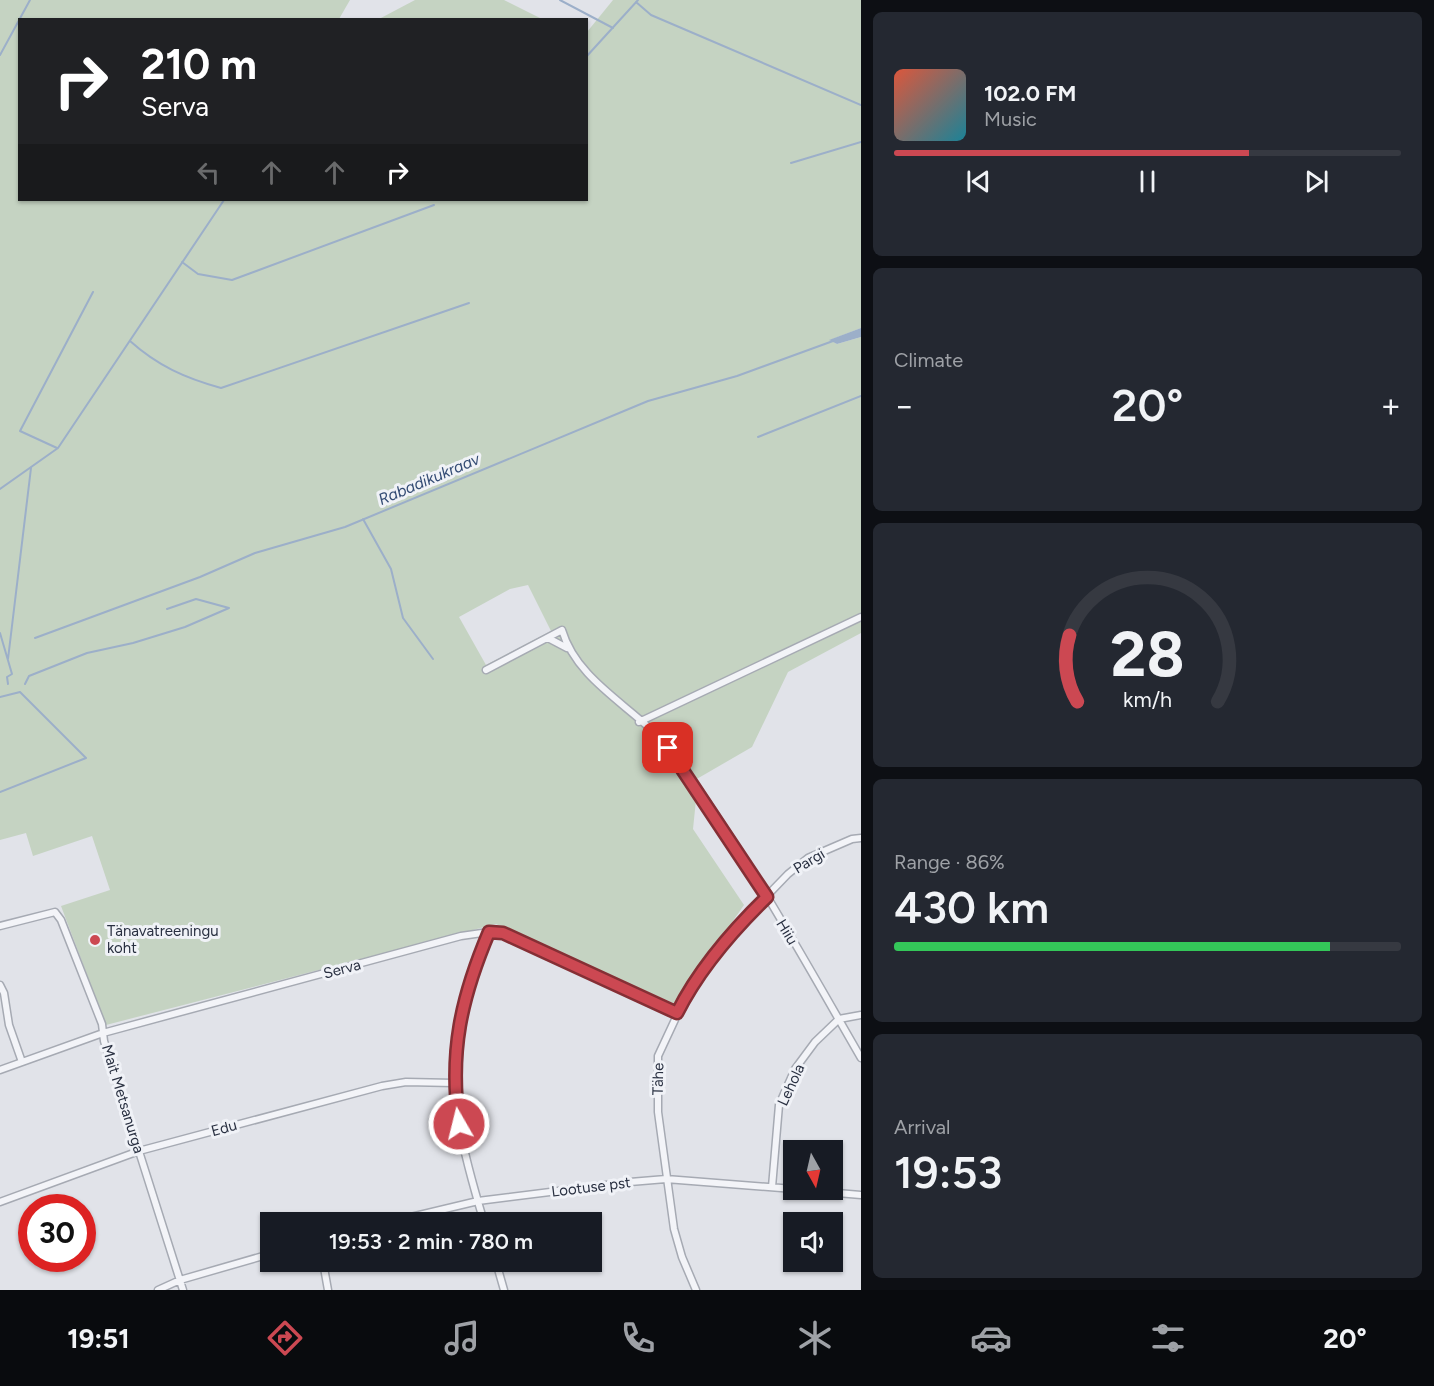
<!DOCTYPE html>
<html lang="en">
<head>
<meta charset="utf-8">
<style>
  :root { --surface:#171b24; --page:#242831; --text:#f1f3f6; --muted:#9ea1a6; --line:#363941; --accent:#cc4852 }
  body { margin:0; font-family:Figtree,sans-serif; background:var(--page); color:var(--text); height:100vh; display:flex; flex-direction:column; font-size:22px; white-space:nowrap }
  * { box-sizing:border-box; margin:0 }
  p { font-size:20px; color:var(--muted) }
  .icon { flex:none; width:33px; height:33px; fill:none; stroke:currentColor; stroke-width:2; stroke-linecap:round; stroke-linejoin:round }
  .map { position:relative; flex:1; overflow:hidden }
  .drawer { display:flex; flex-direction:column; gap:12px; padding:12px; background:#0d0f14; width:573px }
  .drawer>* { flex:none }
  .hud { position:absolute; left:18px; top:18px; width:570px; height:183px; border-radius:0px; box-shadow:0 2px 4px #0004; background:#202124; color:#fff; overflow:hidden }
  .needle { width:39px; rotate:172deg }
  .controls { position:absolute; left:783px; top:1140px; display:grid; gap:12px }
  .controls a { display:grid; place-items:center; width:60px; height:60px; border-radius:0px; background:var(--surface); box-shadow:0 2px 4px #0004; font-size:30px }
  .speed { position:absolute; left:18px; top:1194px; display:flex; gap:12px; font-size:30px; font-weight:700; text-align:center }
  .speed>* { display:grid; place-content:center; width:78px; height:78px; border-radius:50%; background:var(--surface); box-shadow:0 2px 4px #0004; line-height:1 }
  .speed .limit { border:9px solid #d22; background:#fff; color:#111 }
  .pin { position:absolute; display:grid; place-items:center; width:51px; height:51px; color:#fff; margin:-26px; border-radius:12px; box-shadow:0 3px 9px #0006 }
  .me { position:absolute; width:66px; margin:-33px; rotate:352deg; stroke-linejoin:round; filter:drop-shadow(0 0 4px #0008) }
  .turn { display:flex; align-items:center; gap:21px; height:126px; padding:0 24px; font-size:27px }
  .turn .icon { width:78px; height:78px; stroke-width:2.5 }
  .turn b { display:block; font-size:42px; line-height:51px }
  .lanes { display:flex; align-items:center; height:57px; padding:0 24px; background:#0003; justify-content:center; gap:30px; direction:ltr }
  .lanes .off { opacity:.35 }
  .big { font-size:45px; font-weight:600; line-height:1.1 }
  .drawer .card { flex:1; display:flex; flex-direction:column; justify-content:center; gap:9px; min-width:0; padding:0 21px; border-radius:9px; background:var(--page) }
  .drawer .dial { align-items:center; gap:0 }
  .dial svg { height:156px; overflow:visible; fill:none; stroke:var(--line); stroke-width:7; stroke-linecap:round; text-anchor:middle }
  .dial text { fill:var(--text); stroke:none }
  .song { display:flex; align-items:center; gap:18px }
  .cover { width:72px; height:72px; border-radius:9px; background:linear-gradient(135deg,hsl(10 70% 55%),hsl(190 70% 35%)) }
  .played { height:6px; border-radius:3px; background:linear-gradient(90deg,var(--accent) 70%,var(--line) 70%) }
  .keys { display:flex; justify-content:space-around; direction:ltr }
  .heat { display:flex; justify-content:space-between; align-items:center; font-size:33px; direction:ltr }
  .charge { height:9px; border-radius:4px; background:linear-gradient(90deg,#34c759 86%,var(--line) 0) }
  .trip { position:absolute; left:260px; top:1212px; width:342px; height:60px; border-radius:0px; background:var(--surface); box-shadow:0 2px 4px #0004; font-weight:600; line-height:60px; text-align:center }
  .tab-bar { display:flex; height:96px; justify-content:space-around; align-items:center; background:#090b0e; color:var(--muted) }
  .tab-bar .icon { width:42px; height:42px }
  .tab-bar .current { color:var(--accent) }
  .tab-bar b { font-size:27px; color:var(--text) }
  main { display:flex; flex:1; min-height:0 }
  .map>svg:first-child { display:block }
</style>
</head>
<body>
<main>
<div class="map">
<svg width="861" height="1290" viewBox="0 0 861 1290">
  <rect width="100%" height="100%" fill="#e1e3e9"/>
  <!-- green -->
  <path fill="#c5d3c2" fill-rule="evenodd" d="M 0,0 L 350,0 L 339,19 L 20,20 L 20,200 L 586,200 L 587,32 L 613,0 L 861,0 L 861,328 L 830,340 L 837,344 L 861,337 L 861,633 L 788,672 L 752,747 L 695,780 L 691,787 L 696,800 L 693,829 L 744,905 L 675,1004 L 496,924 L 106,1025 L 61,906 L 110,890 L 92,836 L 33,856 L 26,833 L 0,840 ZM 528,585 L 551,631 L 486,665 L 459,617 L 510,589 Z
    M 415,0 L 504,0 L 542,19 L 379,19 Z"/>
  <!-- water -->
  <path fill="#9cafc9" d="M 861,328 L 861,337 L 837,344 L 829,340 Z"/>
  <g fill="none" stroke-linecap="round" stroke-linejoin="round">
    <!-- stream -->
    <path stroke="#9cafc9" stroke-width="2" d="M 560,0 L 613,28
      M 636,2 L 651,15 L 861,105
      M 0,55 L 30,0
      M 586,57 L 638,0
      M 791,163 L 861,142
      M 182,262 L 198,274 L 232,280 L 434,205
      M 130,341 C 158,366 185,378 221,388 L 469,303
      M 758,437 L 861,396
      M 57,448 L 20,431 L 93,292
      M 0,489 L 58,448 L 224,200
      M 363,519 L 391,569 L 403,618 L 433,659
      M 0,633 L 12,674 L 7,677 L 8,684
      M 35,638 L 200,577 L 255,553 L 345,527 L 648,401 L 737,376 L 833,341
      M 8,659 L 31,468
      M 25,684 L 29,676 L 87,653 L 133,643 L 185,627 L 229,608 L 196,599 L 167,609
      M 0,697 L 20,692 L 86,758 L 0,792"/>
    <defs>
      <path id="minor" d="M 548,638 L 567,648
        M 486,670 L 562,630 C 578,684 639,709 671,751 C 742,847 801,954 861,1058
        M 639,722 L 861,617
        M 0,926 L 55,912 L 61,920 L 102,1024 L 104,1041 L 183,1290
        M 0,985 L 4,993 L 9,1025 L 22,1062
        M 0,1070 L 103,1033 L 461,936 L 489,932 L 503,933 L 677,1013
        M 772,1187 L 779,1105 L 795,1069 L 815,1042 L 839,1019 L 861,1015
        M 802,1190 L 861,1195
        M 0,1202 L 139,1151 L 382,1086 L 406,1082 L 454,1083
        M 390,1222 L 478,1201 L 630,1182 L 666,1179 L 794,1189
        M 484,1222 C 465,1159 445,1090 458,1024 C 464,991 477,962 489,932
        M 323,1262 L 328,1290
        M 496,1262 L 504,1290
        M 158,1290 L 180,1280 L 270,1254
        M 696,1290 L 682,1257 L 674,1229 L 658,1112 L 658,1056 L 686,996 L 733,931 L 788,874 L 808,858 L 852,839 L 861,838"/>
    </defs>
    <!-- minor casing -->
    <use href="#minor" stroke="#a6aab3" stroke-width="9"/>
    <!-- minor -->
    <use href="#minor" stroke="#f3f4f8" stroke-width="6"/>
  </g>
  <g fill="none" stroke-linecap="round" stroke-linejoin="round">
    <defs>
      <path id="route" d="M 459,1124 C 449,1052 461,998 489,932 L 503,933 L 677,1013 C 699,969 732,931 767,897 L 668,748"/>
    </defs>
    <!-- route casing -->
    <use href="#route" stroke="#852f35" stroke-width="15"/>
    <!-- route -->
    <use href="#route" stroke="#cc4852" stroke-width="10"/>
  </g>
  <!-- markers -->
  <circle fill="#cc4852" stroke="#f0f2f7" stroke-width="2" cx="95" cy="940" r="6"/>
  <g text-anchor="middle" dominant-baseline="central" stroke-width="6" stroke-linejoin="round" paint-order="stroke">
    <!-- street labels -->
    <g font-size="15" fill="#293041" stroke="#f0f2f7">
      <text transform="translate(809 861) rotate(-31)">Pargi</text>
      <text transform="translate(787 932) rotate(59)">Hiiu</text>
      <text transform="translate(342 969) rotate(-15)">Serva</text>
      <text transform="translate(658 1079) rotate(-89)">Tähe</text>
      <text transform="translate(791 1085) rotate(-65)">Lehola</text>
      <text transform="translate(123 1099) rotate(73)">Mait Metsanurga</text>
      <text transform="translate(224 1128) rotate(-15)">Edu</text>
      <text transform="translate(591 1187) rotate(-7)">Lootuse pst</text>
    </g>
    <!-- poi labels -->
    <g font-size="15" fill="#293041" stroke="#f0f2f7" text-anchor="start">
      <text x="107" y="931">Tänavatreeningu<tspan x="107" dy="17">koht</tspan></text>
    </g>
    <!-- water labels -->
    <g font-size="16" font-style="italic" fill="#344c74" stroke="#f0f2f7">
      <text transform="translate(429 479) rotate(-23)">Rabadikukraav</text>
    </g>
  </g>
</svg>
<div class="controls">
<a><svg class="needle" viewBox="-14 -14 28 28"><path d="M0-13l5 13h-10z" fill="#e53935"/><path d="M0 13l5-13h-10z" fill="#9ea1a6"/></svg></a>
<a><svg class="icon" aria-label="sound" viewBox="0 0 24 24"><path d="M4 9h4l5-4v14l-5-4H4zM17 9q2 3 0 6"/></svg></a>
</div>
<div class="speed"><div class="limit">30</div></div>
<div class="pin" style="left:668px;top:748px;background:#d93025"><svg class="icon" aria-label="arrive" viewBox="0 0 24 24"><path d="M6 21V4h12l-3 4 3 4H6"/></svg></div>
<svg class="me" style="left:459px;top:1124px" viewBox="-20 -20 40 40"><circle r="17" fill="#cc4852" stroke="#fff" stroke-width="3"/><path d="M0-11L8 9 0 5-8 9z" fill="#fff"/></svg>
<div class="trip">19:53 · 2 min · 780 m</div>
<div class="hud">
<div class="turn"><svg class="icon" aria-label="right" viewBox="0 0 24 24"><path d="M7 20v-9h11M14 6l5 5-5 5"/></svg><div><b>210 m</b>Serva</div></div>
<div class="lanes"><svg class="icon off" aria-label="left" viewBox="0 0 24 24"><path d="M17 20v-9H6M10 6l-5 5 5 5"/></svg><svg class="icon off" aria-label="ahead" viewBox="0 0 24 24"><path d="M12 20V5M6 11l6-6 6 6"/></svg><svg class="icon off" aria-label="ahead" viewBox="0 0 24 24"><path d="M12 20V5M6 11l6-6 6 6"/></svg><svg class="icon" aria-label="right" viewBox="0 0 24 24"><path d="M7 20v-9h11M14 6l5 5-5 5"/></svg></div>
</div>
</div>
<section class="drawer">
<div class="card">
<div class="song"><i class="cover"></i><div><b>102.0 FM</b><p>Music</p></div></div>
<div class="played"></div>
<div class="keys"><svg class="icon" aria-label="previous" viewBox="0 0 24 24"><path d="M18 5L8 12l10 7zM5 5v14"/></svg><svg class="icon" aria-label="pause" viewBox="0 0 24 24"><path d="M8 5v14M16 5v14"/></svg><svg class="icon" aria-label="next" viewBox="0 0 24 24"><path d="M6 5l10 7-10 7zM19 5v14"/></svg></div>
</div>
<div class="card"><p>Climate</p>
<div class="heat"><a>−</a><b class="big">20°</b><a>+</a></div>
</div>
<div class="card dial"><svg viewBox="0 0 100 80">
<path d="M14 69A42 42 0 1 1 86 69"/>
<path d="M14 69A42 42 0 0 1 10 35" stroke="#cc4852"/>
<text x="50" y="56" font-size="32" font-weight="700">28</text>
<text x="50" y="72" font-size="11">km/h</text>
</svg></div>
<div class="card"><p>Range · 86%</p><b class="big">430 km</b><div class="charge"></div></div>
<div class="card"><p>Arrival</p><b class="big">19:53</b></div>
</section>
</main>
<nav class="tab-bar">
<b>19:51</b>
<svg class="icon current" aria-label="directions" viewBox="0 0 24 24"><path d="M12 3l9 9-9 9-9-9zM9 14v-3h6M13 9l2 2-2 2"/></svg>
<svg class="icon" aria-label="music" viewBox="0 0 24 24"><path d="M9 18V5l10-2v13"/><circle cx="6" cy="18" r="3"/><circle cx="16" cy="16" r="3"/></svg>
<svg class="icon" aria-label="phone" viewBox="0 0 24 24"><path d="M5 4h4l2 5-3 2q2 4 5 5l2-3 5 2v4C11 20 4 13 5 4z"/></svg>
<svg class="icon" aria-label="climate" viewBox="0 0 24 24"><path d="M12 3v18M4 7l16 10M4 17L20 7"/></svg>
<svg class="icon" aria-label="car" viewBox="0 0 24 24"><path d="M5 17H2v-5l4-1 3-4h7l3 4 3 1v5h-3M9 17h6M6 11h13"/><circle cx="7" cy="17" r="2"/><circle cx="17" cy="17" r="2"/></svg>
<svg class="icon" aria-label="filters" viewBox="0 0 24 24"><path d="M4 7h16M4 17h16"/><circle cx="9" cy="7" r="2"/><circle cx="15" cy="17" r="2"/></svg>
<b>20°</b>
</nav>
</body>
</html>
